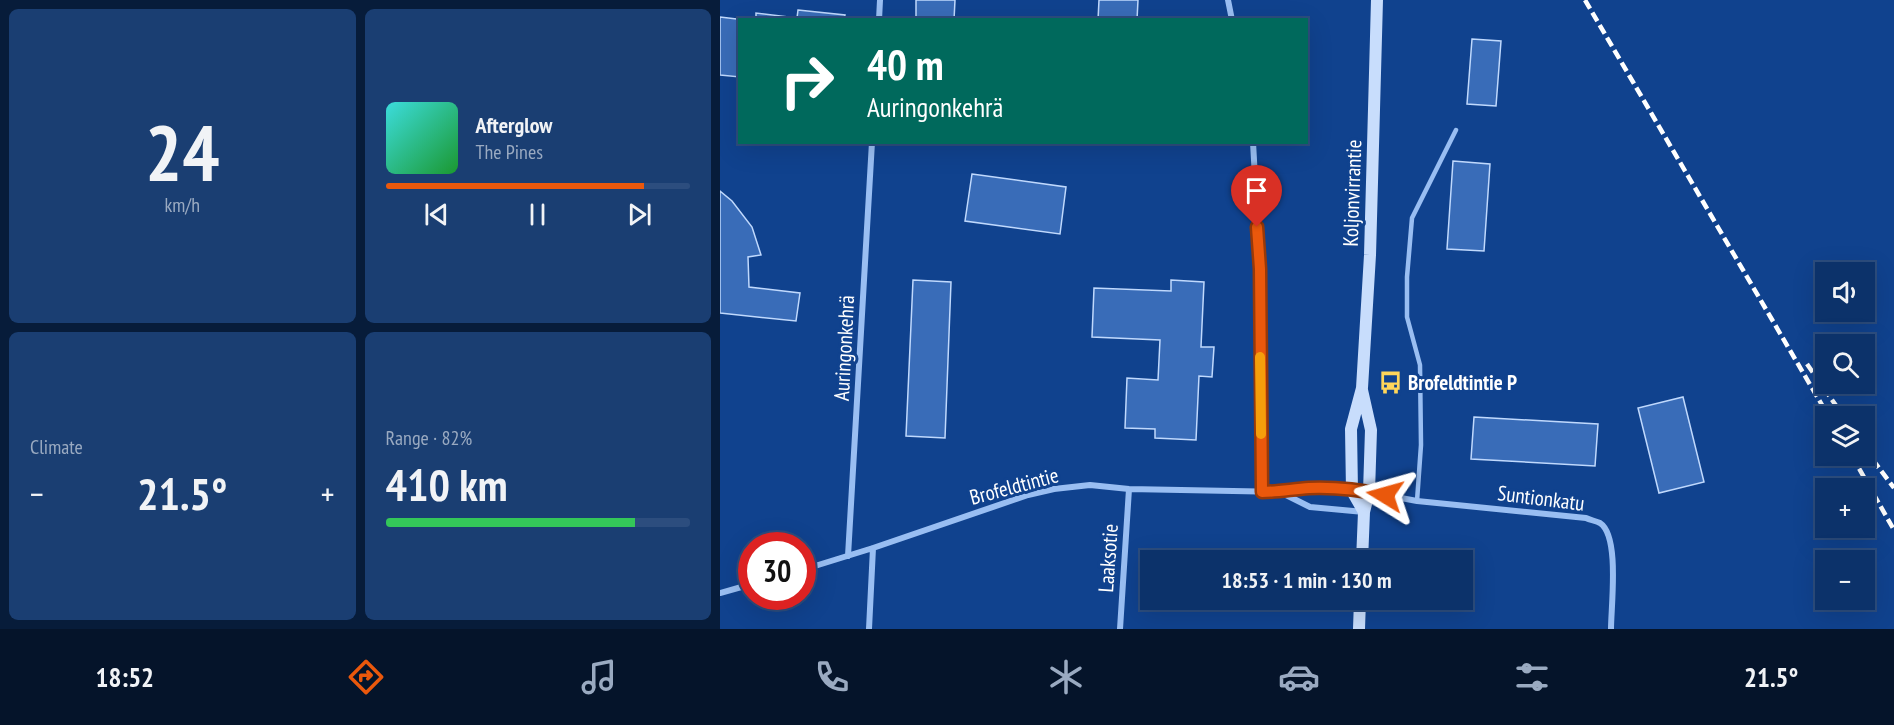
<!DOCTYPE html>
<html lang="en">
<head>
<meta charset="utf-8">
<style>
  :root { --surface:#0c326a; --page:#1a3e72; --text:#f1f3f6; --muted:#9aaac1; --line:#2c4d7e; --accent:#ea580c }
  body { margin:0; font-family:"PT Sans Narrow",sans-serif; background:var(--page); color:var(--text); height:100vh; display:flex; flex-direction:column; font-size:22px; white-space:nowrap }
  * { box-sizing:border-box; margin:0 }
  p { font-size:20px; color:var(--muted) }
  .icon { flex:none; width:33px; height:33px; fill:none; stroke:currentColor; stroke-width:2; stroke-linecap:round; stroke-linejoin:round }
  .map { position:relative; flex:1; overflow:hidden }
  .side { display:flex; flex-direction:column; gap:9px; padding:9px; background:#071c3a; width:720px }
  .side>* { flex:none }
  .top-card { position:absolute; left:18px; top:18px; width:570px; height:126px; border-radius:0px; box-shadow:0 6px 24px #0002,0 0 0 2px var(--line); background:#00695c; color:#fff; overflow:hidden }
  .fabs { position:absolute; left:1095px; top:262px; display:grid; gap:12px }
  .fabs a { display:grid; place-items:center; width:60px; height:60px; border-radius:0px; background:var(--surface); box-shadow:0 6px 24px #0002,0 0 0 2px var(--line); font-size:30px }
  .speed { position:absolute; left:18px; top:532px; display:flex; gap:12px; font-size:30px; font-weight:700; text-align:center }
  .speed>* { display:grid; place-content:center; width:78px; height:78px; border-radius:50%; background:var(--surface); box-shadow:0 6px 24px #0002,0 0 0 2px var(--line); line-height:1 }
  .speed .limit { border:9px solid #d22; background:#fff; color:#111 }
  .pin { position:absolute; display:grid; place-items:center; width:51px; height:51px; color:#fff; margin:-62px -26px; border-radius:50% 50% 50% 0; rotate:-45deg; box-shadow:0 0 6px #0007 }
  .pin .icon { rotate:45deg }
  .me { position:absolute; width:66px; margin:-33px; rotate:278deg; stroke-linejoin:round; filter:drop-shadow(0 0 4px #0008) }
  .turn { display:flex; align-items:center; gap:21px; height:126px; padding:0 30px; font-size:27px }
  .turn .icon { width:78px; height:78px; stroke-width:2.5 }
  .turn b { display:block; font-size:42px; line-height:51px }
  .big { font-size:45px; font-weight:800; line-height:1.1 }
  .side .tile { flex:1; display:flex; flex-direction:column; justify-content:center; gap:9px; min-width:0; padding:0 21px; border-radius:9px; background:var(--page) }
  .side .dial { align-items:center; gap:0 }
  .dial b { font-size:78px; line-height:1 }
  .song { display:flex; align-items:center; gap:18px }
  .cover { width:72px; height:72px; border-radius:9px; background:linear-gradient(135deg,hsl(180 70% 55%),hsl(130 70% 35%)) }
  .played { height:6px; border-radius:3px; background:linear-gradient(90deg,var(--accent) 85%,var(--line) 85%) }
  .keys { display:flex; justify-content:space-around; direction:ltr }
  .heat { display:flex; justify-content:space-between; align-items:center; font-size:33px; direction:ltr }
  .charge { height:9px; border-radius:4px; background:linear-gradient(90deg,#34c759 82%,var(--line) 0) }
  .side .tiles { flex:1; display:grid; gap:9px; grid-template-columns:repeat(2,1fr) }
  .trip { position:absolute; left:420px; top:550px; width:333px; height:60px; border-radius:0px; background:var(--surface); box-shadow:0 6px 24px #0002,0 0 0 2px var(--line); font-weight:800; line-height:60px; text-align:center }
  .tab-bar { display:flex; height:96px; justify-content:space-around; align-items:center; background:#05142a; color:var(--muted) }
  .tab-bar .icon { width:42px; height:42px }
  .tab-bar .selected { color:var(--accent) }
  .tab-bar b { font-size:27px; color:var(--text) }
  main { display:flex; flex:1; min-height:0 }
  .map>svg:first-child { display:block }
</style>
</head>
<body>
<main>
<section class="side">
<div class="tiles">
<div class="tile dial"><b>24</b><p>km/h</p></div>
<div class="tile">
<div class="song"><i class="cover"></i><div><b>Afterglow</b><p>The Pines</p></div></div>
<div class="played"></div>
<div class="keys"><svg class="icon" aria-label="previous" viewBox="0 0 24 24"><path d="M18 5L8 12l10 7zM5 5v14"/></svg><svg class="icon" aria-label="pause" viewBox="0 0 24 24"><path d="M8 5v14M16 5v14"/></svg><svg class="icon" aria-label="next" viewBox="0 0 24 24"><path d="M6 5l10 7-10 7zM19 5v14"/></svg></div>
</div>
<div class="tile"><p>Climate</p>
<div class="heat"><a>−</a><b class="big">21.5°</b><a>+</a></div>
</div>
<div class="tile"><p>Range · 82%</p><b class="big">410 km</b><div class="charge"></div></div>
</div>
</section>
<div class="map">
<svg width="1174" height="629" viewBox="0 0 1174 629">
  <rect width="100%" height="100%" fill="#10428e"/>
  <!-- building -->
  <path fill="#396cb8" stroke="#c0d9fd" stroke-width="1.5" d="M 196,0 L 235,0 L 234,20 L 196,20 Z
    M 379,0 L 418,0 L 417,20 L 378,20 Z
    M 78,10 L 125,15 L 124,20 L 36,20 L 36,13 L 77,18 Z
    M 0,17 L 25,20 L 20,20 L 20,77 L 0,75 Z
    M 752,39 L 781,41 L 776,106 L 747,104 Z
    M 733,161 L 770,164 L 764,251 L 727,249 Z
    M 252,174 L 346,187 L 340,234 L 245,221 Z
    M 0,191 L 12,201 L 32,227 L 41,255 L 28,257 L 29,287 L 80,293 L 76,321 L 0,313 Z
    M 193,280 L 231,282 L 225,438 L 186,436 Z
    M 451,280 L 484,282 L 481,347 L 494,347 L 492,377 L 479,376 L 476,440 L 435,438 L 435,429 L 405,428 L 407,378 L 438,380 L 440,340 L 372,337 L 374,288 L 451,291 Z
    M 963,397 L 984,482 L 939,493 L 918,408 Z
    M 754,417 L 878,424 L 875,466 L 751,459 Z"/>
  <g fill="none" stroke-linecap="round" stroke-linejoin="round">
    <!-- service -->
    <path stroke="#99bef2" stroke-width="4.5" d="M 697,501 L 701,445 L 700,365 L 687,317 L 687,277 L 692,218 L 736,130"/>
    <!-- minor -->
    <path stroke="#99bef2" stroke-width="6" d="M 508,0 L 512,20
      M 159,20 L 160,0
      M 533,142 L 540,269 L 541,492
      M 560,492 L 590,507 L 644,512
      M 128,556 L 152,142
      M 82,570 L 153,548 L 308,495 L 334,489 L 370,485 L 409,489 L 559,492 L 589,488 L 649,492 L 697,501 L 866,518 C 870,520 876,521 880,523 C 900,536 891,606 891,629
      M 0,593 L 32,584
      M 149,629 L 153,548
      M 400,629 L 409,489"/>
    <!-- secondary -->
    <path stroke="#c8ddfc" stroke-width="12" d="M 644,512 L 632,491 L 631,429 L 642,388 L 650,255 L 657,0
      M 642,561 L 644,512 L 649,492 L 651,430 L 642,390
      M 639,629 L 640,600"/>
    <!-- rail -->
    <path stroke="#fff" stroke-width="4.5" stroke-dasharray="10 4.5" stroke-linecap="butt" d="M 865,0 L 1109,417
      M 1087,364 L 1124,417
      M 1144,448 L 1174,488
      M 1132,456 L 1174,530"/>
  </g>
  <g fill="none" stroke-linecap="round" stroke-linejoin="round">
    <defs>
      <path id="route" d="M 537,227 L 540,269 L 542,492 C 558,492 573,489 589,488 C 614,487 641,490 665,495"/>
    </defs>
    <!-- route casing -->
    <use href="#route" stroke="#983908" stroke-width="15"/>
    <!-- route -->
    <use href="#route" stroke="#ea580c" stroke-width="10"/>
    <!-- slow -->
    <path stroke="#f59e0b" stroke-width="10" d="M 540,357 L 541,434"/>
  </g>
  <!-- icons -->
  <defs>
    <symbol id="bus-bare" viewBox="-9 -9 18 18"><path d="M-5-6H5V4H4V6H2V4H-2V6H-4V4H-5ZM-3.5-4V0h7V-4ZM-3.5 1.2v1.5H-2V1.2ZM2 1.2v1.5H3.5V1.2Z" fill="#ffd65a" stroke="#10428e" stroke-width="2.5" paint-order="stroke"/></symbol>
  </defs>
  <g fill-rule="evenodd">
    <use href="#bus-bare" x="654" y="366" width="33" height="33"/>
  </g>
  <g text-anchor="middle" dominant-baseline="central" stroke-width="6" stroke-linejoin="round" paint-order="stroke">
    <!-- street labels -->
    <g font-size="21" fill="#fff" stroke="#10428e">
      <text transform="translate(632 193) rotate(-88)">Koljonvirrantie</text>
      <text transform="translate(124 348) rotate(-87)">Auringonkehrä</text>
      <text transform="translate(294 486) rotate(-15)">Brofeldtintie</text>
      <text transform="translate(821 498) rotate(7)">Suntionkatu</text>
      <text transform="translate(388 558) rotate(-86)">Laaksotie</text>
    </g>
    <!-- poi labels -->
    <g font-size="21" font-weight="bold" fill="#fff" stroke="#10428e" text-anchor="start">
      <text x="688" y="382">Brofeldtintie P</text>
    </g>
  </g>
</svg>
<div class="fabs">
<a><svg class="icon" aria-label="sound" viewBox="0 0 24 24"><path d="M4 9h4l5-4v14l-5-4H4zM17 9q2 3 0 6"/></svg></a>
<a><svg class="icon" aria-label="search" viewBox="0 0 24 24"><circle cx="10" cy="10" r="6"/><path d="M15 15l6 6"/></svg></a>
<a><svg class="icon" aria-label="layers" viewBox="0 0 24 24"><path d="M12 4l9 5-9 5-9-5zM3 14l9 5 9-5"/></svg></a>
<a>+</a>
<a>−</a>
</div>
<div class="speed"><div class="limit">30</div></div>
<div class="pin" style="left:537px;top:227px;background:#d93025"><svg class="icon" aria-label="arrive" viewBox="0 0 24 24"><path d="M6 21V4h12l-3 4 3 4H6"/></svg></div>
<svg class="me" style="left:665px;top:495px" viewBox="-20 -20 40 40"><path d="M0-17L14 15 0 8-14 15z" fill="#ea580c" stroke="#fff" stroke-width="4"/></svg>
<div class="trip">18:53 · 1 min · 130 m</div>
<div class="top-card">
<div class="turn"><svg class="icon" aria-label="right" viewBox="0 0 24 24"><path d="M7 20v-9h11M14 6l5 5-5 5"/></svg><div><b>40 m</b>Auringonkehrä</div></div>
</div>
</div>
</main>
<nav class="tab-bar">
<b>18:52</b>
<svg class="icon selected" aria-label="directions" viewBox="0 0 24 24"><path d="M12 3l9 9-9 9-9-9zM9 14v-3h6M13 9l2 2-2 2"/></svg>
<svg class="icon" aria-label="music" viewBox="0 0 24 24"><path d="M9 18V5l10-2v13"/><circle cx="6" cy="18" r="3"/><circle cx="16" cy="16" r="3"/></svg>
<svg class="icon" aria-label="phone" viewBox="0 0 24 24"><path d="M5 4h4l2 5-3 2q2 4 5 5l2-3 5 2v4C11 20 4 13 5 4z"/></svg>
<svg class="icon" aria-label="climate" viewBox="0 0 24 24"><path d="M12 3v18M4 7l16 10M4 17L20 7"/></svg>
<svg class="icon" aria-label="car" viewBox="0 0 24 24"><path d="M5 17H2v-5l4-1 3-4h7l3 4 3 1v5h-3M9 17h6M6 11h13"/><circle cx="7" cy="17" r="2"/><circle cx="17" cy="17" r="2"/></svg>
<svg class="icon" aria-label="filters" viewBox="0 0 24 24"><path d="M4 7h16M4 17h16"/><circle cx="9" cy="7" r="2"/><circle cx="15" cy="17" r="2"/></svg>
<b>21.5°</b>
</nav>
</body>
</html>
